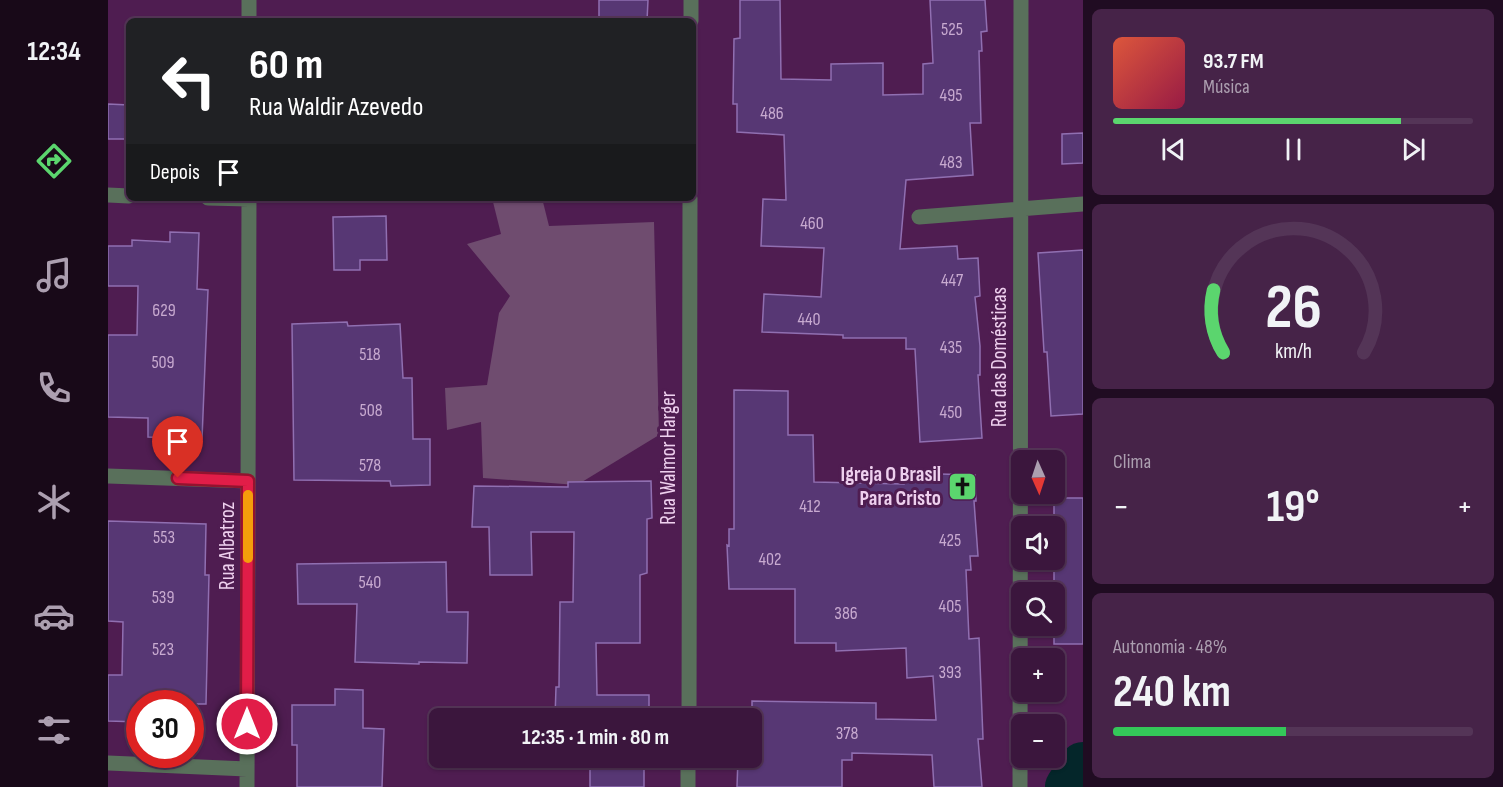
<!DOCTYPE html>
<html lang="pt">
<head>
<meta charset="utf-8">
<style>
  :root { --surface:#3b163d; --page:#462348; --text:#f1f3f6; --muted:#ac9fb0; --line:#543557; --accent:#5bd56e }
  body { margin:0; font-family:"Sofia Sans Condensed",sans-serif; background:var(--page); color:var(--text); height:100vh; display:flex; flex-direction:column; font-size:22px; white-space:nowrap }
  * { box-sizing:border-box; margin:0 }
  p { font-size:20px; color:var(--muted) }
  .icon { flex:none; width:33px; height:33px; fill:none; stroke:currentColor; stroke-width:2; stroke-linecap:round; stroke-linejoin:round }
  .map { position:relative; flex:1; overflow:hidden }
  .side { display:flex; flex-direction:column; gap:9px; padding:9px; background:#200c22; width:420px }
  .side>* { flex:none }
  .hud { position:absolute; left:18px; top:18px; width:570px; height:183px; border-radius:9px; box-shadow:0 2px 4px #0004,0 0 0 2px var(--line); background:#202124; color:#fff; overflow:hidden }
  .needle { width:39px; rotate:177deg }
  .buttons { position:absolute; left:903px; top:450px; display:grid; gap:12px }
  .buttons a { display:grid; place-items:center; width:54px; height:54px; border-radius:9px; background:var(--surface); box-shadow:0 2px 4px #0004,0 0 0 2px var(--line); font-size:30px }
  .speed { position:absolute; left:18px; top:690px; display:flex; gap:12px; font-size:30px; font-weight:700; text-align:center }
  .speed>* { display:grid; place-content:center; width:78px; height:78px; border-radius:50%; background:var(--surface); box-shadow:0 2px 4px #0004,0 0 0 2px var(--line); line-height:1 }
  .speed .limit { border:9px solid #d22; background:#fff; color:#111 }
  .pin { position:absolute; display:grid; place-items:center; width:51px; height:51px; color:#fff; margin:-62px -26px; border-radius:50% 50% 50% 0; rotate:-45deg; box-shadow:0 0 6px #0007 }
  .pin .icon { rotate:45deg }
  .me { position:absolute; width:66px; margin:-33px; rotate:0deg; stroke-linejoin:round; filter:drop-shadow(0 0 4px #0008) }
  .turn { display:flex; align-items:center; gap:21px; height:126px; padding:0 24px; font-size:27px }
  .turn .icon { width:78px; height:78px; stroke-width:2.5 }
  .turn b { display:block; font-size:42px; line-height:51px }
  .then { display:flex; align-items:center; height:57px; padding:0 24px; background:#0003; gap:12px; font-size:22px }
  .big { font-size:45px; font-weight:700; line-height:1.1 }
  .side .card { flex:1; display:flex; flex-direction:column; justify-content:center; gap:9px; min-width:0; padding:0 21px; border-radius:9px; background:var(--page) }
  .side .dial { align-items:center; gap:0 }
  .dial svg { height:156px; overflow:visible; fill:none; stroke:var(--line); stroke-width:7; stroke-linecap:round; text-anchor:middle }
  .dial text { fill:var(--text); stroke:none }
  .song { display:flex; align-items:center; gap:18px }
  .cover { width:72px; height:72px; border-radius:9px; background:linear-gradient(135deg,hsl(10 70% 55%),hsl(340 70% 35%)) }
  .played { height:6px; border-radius:3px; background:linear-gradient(90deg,var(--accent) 80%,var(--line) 80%) }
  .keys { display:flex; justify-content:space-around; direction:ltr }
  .heat { display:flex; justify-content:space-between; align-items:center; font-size:33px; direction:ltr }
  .charge { height:9px; border-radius:4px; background:linear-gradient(90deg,#34c759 48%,var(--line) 0) }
  .trip { position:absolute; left:321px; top:708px; width:333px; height:60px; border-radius:9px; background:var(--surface); box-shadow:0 2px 4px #0004,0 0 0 2px var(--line); font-weight:700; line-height:60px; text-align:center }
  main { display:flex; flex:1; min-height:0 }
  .menu { display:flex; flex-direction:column; width:108px; justify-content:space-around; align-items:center; background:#180918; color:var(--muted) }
  .menu .icon { width:42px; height:42px }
  .menu .on { color:var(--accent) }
  .menu b { font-size:27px; color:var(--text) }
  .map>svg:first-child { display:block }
</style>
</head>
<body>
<main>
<nav class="menu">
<b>12:34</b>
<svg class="icon on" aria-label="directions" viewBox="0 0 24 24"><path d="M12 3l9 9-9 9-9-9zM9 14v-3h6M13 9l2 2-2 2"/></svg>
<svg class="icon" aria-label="music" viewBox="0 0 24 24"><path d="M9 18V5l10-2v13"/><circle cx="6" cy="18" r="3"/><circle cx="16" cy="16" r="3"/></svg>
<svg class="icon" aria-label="phone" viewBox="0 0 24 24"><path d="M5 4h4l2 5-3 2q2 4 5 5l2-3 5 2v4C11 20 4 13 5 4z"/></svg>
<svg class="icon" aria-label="climate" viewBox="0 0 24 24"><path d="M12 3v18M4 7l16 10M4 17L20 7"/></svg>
<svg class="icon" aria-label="car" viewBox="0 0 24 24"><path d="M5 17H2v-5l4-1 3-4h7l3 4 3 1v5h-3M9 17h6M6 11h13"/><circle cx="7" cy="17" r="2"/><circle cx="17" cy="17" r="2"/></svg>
<svg class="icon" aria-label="filters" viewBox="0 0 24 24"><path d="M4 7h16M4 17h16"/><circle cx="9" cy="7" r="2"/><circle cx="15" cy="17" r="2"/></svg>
</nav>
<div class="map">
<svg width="975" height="787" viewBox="0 0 975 787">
  <rect width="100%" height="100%" fill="#4f1d51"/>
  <!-- green -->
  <path fill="#6f4c6f" d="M 384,198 L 434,198 L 441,226 L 546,222 L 551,435 L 469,485 L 375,478 L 373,422 L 339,430 L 337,388 L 379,385 L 391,313 L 402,296 L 359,244 L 393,234 Z"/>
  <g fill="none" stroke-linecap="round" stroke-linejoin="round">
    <!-- river -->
    <path stroke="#04262a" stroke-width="48" d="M 961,787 L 975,766"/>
  </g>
  <!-- building -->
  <path fill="#573774" stroke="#906fb1" stroke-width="1.5" d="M 491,0 L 540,0 L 539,21 L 491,21 Z
    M 632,0 L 672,0 L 673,79 L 723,80 L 723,64 L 775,63 L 775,95 L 815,94 L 815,64 L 825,63 L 822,0 L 877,0 L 879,31 L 873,32 L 874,51 L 871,51 L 873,123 L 862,123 L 865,175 L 798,180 L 792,249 L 849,246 L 850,259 L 870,258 L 872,296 L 867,297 L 872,346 L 872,375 L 870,375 L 874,438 L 812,442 L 807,349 L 798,349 L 798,338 L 735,338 L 735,335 L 654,332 L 656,294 L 713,297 L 716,248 L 653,246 L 655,199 L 678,200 L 676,135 L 629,132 L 629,104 L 625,104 L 626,39 L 632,38 Z
    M 0,104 L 21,105 L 21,139 L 0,139 Z
    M 975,133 L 975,163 L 954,164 L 954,134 Z
    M 278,216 L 279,260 L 252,260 L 252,270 L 226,270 L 225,217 Z
    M 62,232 L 91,233 L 89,289 L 100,290 L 94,439 L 40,437 L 40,418 L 0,417 L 0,335 L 29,335 L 30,286 L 0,286 L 0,246 L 24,246 L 24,240 L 62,242 Z
    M 975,250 L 975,414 L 943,416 L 939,352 L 936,352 L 930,253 Z
    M 239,322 L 240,326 L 292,324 L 295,378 L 304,378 L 305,439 L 322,439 L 322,485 L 283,486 L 282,481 L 186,480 L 184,324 Z
    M 626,390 L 680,391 L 680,435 L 705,435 L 706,482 L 796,484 L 796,473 L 867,475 L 868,501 L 866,501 L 870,556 L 862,556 L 863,570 L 858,570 L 861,639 L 871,638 L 875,739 L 870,739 L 874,787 L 826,787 L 824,755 L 744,753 L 744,760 L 734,760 L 734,787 L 629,787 L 630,758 L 644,758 L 644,701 L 768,703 L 768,719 L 828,720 L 825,676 L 799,678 L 798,648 L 728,651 L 728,643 L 687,643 L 687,589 L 621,589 L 619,545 L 621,546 L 621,529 L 626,529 Z
    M 543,481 L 544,518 L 539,519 L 539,573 L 532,575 L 532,643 L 488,643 L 489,695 L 541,695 L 541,718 L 447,718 L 448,687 L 451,687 L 452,602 L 465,602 L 466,532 L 423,532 L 424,575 L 382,575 L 381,527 L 364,527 L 366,486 L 460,487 L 460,482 Z
    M 946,498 L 975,498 L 975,644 L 946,644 Z
    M 0,521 L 98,524 L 97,575 L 101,575 L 98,704 L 32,704 L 32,722 L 0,721 L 0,675 L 14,675 L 15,622 L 0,621 Z
    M 338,562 L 339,612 L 360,612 L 359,663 L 311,662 L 311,664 L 247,662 L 249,604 L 190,604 L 189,564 Z
    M 227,689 L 255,690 L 255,728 L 276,729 L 274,787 L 189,787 L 189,745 L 184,745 L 184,705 L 227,705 Z
    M 482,766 L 536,766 L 536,787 L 482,787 Z"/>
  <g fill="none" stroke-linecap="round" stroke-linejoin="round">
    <!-- minor -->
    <path stroke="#59705b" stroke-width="15" d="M 141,21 L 141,0
      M 583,21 L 583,0
      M 0,195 L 21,196
      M 100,198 L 141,199
      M 811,217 L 975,204
      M 0,476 L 140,481
      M 581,718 L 582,198
      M 0,763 L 139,769
      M 139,787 L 141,198
      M 580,787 L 580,758
      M 912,787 L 913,0"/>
  </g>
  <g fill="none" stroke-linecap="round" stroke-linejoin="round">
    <defs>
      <path id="route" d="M 70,478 L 140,481 L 139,724"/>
    </defs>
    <!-- route casing -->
    <use href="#route" stroke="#92132f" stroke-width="15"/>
    <!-- route -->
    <use href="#route" stroke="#e11d48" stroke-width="10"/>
    <!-- slow -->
    <path stroke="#f59e0b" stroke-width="10" d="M 140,558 L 140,495"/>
  </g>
  <!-- icons -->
  <defs>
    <symbol id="church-square" viewBox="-11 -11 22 22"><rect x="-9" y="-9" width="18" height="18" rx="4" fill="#5bd56e" stroke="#4f1d51"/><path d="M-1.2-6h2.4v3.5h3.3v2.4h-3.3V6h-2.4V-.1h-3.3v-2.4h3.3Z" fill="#111"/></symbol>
  </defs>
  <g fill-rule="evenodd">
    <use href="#church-square" x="838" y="470" width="33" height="33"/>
  </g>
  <g text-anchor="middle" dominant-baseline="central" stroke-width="6" stroke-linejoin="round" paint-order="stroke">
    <!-- number labels -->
    <g font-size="18" fill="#c8aad0">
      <text x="844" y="29">525</text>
      <text x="843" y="95">495</text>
      <text x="664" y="113">486</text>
      <text x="843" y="162">483</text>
      <text x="704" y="223">460</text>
      <text x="844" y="280">447</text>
      <text x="56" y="310">629</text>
      <text x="701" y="319">440</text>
      <text x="843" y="347">435</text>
      <text x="262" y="354">518</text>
      <text x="55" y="362">509</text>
      <text x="263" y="410">508</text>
      <text x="843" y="412">450</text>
      <text x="262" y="465">578</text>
      <text x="702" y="506">412</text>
      <text x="56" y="537">553</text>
      <text x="842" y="540">425</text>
      <text x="662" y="559">402</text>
      <text x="262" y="582">540</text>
      <text x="55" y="597">539</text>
      <text x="842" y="606">405</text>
      <text x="738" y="613">386</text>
      <text x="55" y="649">523</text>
      <text x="842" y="672">393</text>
      <text x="739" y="733">378</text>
    </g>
    <!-- street labels -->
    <g font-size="21" fill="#eed0ee" stroke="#4f1d51">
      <text transform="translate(891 357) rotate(-90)">Rua das Domésticas</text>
      <text transform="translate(560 458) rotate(-90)">Rua Walmor Harger</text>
      <text transform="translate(119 546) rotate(-90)">Rua Albatroz</text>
    </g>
    <!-- poi labels -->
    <g font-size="21" font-weight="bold" fill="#eed0ee" stroke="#4f1d51" text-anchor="end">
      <text x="833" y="474">Igreja O Brasil<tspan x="833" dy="24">Para Cristo</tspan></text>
    </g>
  </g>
</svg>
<div class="buttons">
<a><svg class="needle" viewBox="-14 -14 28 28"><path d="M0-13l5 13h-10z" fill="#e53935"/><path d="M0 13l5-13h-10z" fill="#ac9fb0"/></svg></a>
<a><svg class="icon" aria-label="sound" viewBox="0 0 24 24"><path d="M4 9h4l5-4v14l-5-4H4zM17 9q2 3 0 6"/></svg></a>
<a><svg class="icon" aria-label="search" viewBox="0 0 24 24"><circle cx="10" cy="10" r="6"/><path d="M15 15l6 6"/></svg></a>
<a>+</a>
<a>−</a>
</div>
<div class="speed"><div class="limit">30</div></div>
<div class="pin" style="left:70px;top:478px;background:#d93025"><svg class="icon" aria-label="arrive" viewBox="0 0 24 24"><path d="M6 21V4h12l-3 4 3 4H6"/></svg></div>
<svg class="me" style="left:139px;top:724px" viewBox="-20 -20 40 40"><circle r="17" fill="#e11d48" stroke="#fff" stroke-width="3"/><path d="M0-11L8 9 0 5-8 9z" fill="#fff"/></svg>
<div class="trip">12:35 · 1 min · 80 m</div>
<div class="hud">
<div class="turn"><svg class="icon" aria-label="left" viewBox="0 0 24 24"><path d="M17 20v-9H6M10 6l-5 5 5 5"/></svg><div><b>60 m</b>Rua Waldir Azevedo</div></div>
<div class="then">Depois<svg class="icon" aria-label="arrive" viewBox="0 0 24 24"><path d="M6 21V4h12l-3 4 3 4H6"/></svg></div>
</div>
</div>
<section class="side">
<div class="card">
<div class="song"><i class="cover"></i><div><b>93.7 FM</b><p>Música</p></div></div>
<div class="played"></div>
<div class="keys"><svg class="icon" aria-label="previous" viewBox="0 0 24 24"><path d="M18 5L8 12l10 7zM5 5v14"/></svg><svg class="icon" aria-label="pause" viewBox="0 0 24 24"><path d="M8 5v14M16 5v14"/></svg><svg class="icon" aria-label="next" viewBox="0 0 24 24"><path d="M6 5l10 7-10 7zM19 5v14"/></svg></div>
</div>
<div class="card dial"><svg viewBox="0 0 100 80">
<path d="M14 69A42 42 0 1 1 86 69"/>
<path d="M14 69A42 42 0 0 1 9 37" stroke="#5bd56e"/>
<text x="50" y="56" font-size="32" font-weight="700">26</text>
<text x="50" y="72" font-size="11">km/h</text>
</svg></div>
<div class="card"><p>Clima</p>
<div class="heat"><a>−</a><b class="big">19°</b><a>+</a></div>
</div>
<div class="card"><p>Autonomia · 48%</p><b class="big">240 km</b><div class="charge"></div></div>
</section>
</main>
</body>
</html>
